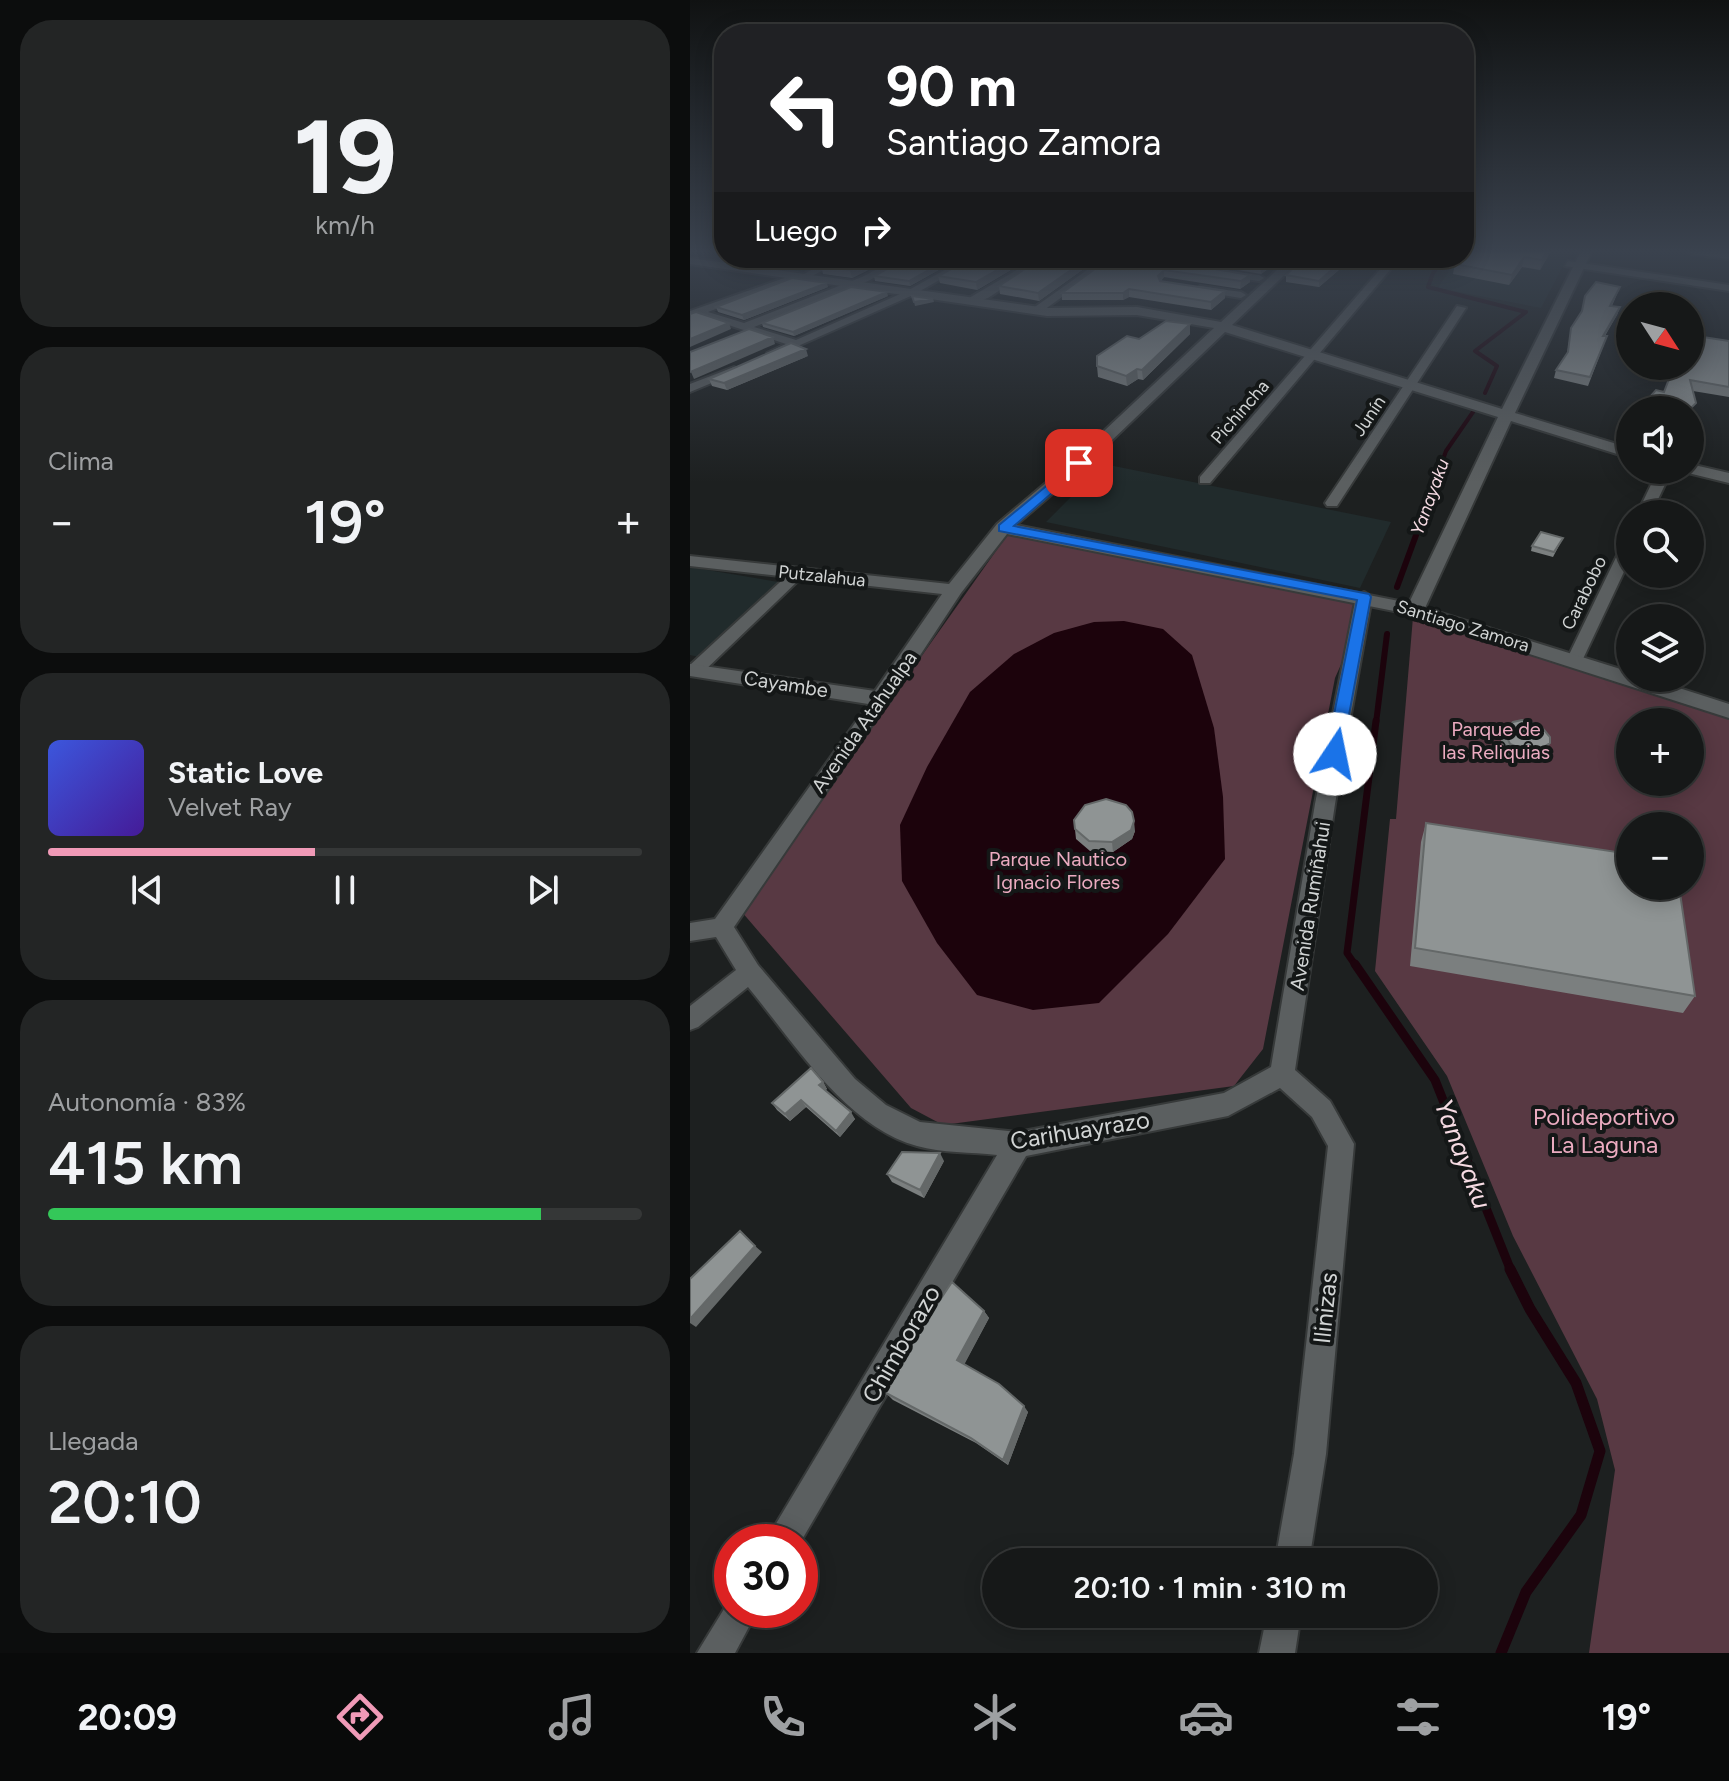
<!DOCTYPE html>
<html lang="es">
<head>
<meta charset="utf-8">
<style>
  :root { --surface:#161818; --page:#232525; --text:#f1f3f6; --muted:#9ea0a2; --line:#353737; --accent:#f09ab7 }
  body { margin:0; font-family:Figtree,sans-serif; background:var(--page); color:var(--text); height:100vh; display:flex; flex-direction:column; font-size:30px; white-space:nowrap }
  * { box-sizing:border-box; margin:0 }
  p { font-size:26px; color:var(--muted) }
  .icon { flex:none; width:44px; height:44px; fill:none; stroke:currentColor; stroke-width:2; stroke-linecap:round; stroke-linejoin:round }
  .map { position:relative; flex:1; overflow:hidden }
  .side { display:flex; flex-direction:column; gap:20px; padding:20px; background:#0c0d0d; width:690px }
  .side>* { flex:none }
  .guide { position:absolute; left:24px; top:24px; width:760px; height:244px; border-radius:32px; box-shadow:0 4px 20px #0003,0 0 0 2px var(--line); background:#202124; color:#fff; overflow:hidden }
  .needle { width:52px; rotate:126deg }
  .controls { position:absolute; left:926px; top:292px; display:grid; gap:16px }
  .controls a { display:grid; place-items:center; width:88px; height:88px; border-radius:50%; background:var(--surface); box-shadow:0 4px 20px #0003,0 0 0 2px var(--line); font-size:40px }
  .speed { position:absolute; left:24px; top:1524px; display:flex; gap:16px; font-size:40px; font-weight:700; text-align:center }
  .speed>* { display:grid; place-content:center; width:104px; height:104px; border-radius:50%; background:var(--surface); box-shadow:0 4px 20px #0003,0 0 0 2px var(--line); line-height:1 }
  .speed .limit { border:12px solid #d22; background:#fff; color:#111 }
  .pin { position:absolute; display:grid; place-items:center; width:68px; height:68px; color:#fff; margin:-34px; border-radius:16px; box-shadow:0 4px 12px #0006 }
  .me { position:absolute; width:88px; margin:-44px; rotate:11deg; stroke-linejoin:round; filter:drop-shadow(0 0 6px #0008) }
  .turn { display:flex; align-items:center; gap:28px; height:168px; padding:0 40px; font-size:36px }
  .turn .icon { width:104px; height:104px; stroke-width:2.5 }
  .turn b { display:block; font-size:56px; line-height:68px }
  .then { display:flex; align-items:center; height:76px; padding:0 40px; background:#0003; gap:16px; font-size:30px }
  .big { font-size:60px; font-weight:600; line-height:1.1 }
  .side .tile { flex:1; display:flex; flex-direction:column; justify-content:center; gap:12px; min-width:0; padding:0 28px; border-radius:32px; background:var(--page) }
  .side .dial { align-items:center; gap:0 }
  .dial b { font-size:104px; line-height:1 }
  .song { display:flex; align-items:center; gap:24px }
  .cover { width:96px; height:96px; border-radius:12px; background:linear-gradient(135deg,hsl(230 70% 55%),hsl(260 70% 35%)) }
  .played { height:8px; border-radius:4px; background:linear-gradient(90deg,var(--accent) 45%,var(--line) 45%) }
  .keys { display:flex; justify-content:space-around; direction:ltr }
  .heat { display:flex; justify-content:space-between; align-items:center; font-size:44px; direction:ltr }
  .charge { height:12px; border-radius:6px; background:linear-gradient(90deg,#34c759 83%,var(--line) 0) }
  .trip { position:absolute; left:292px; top:1548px; width:456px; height:80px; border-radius:40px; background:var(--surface); box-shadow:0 4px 20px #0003,0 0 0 2px var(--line); font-weight:600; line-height:80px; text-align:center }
  .tabs { display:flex; height:128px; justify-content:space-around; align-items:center; background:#090a0a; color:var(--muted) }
  .tabs .icon { width:56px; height:56px }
  .tabs .current { color:var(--accent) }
  .tabs b { font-size:36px; color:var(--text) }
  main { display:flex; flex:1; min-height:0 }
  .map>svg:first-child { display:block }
</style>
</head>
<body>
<main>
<section class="side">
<div class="tile dial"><b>19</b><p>km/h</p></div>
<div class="tile"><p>Clima</p>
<div class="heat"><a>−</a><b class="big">19°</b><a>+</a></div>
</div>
<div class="tile">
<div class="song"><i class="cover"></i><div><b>Static Love</b><p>Velvet Ray</p></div></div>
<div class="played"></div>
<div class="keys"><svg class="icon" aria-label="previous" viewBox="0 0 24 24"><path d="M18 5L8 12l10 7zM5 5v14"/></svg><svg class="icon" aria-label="pause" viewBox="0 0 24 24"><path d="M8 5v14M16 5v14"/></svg><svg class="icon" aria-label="next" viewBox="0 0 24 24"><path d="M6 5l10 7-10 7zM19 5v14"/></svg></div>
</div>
<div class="tile"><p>Autonomía · 83%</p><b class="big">415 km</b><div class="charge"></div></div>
<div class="tile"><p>Llegada</p><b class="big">20:10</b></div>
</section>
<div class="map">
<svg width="1039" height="1653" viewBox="0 0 1039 1653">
  <rect width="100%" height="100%" fill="#1d2020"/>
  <!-- built -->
  <path fill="#212b2c" d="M 774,251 L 881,251 L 851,308 L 748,288 L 767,258 L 774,258 Z
    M 414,464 L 701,522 L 670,588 L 356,522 Z
    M 0,567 L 94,583 L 18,659 L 0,655 Z"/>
  <!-- green -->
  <path fill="#583943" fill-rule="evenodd" d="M 318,534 L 521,575 L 680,599 L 645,678 L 573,1049 L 544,1086 L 253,1125 L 221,1108 L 51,911 Z
    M 723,617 L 1039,717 L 1039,1653 L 899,1653 L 925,1470 L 907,1399 L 823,1236 L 757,1076 L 685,971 L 700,819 L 706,819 ZM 940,722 L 1000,722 L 1000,782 L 940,782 ZM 940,826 L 1000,826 L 1000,886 L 940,886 Z"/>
  <!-- water -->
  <path fill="#1c030c" d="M 434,621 L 473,629 L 502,655 L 524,728 L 533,797 L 535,859 L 478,934 L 409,1003 L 343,1010 L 287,995 L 247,943 L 212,881 L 210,825 L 237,767 L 280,692 L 324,654 L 364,633 L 404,622 Z"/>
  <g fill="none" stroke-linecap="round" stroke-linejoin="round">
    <!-- stream-far4 -->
    <path stroke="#1c030c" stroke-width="4" d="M 755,258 L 743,273 L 738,287 L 836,312 L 785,351 L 807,366 L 795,393
      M 728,529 L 756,451 L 783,412"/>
    <!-- stream-far3 -->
    <path stroke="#1c030c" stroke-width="6" d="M 707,587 L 729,527
      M 686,723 L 697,634"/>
    <!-- stream-far2 -->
    <path stroke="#1c030c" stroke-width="7" d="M 666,966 L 657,953 L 686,721"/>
    <!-- stream-far1 -->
    <path stroke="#1c030c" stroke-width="9" d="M 665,964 L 745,1080 L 821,1271"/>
    <!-- stream -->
    <path stroke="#1c030c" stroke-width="11" d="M 811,1653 L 836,1592 L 891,1515 L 910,1451 L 886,1383 L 840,1309 L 820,1269"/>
    <defs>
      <path id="street" d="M 78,258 L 90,258 L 74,267 L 68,267 L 68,263 Z
        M 143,258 L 155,258 L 115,280 L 107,278 Z
        M 209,258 L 221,258 L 178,281 L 64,327 L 106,340 L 217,291 L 276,258 L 288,258 L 223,295 L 81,358 L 77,357 L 77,353 L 96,344 L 8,315 L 0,318 L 0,311 L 106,274 L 106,278 L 18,312 L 54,323 L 172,277 Z
        M 347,258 L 358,258 L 298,298 L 279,304 L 274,301 Z
        M 414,258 L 425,258 L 350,313 L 342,313 L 342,309 Z
        M 700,258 L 710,258 L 520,483 L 510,483 L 510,477 Z
        M 711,258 L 746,258 L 738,264 Z
        M 878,261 L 1039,285 L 1039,291 L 875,266 Z
        M 533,270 L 569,275 L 574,278 L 569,281 L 530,275 Z
        M 510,286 L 551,292 L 556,295 L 551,298 L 507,291 Z
        M 767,306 L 776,308 L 647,506 L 637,506 L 635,503 Z
        M 44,367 L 50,370 L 48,372 L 0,392 L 0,384 Z
        M 968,470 L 982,470 L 961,514 L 947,514 Z
        M 940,539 L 940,559 L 892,661 L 884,666 L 878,665 L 876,661 L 933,543 Z
        M 107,569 L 112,571 L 112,577 L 11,674 L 0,674 L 0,665 L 102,571 Z
        M 674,592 L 682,597 L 645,804 L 605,1070 L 640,1101 L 664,1144 L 636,1454 L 619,1562 L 585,1562 L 604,1454 L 638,1146 L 622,1117 L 590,1088 L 538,1116 L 336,1156 L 110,1543 L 75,1542 L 307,1155 C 281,1152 252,1153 227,1146 C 156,1127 103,1041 58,987 L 8,1027 L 0,1030 L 0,1006 L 46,970 L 26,937 L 0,941 L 0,923 L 25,919 L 185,695 L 197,695 L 200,699 L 197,703 L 44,927 L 68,965 L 165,1079 L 196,1105 L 230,1122 L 328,1132 L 534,1093 L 581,1067 L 625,804 L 666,597 Z
        M 42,1596 L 42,1610 L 68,1610 L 45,1653 L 7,1653 Z
        M 577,1614 L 611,1614 L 605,1653 L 569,1653 Z"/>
      <path id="secondary" d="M 891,251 L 902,251 L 825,413 L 940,448 L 940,458 L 821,421 L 735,608 L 940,672 L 940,678 L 958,678 L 1039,704 L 1039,718 L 709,612 L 317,534 L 271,593 L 198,704 L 191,706 L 0,676 L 0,664 L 185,691 L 252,594 L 0,566 L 0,556 L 259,584 L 307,524 L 383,460 L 524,328 L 447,315 L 357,316 L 0,264 L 0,258 L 357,308 L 447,307 L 531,322 L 600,258 L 612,258 L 542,325 L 812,409 ZM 535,332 L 808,417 L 719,603 L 326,525 L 395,466 Z
        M 996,251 L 1039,253 L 1039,259 L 1001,254 Z
        M 1000,464 L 1039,473 L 1039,483 L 994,472 L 993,470 L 1000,470 Z"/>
    </defs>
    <!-- street casing -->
    <use href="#street" stroke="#373a3a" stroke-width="4"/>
    <!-- secondary casing -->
    <use href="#secondary" stroke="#373a3a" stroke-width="4"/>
    <!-- street -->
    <use href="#street" fill="#5b5f60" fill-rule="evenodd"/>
    <!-- secondary -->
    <use href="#secondary" fill="#5b5f60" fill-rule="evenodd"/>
  </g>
  <!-- wall -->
  <path fill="#7b7f7f" d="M 861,251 L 850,270 L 832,267 L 819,285 L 763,274 L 765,264 Z
    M 97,258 L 137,258 L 125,265 L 97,260 Z
    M 202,258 L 162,278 L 133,274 L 131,266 Z
    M 217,258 L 262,258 L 263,262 L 220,286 L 185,281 L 184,276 Z
    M 281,258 L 341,258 L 287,290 L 250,283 L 248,276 Z
    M 352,258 L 409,258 L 349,301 L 310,294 L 309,286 Z
    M 420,258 L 560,282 L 550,289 L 474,277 L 471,281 L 535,291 L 535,298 L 521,310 L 439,297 L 433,300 L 372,300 L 372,293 Z
    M 477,258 L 567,258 L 581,260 L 581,267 L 571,274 Z
    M 614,258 L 665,258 L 661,264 L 657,263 L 629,287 L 596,282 L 596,275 Z
    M 138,287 L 54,320 L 28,312 L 26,307 Z
    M 930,287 L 922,306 L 930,307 L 927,315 L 915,336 L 914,344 L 898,386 L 864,378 L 866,370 L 877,354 L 881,328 L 892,312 Z
    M 198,296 L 104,336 L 73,327 L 72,323 Z
    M 500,334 L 453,380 L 448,379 L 437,386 L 408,377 L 407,366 L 449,339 Z
    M 1039,341 L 1039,397 L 1003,391 L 1002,413 L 1000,410 L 950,410 L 951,407 L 974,392 Z
    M 118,356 L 37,390 L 22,386 L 19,379 Z
    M 873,538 L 863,557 L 841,551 L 842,546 Z
    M 814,731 L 856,753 L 844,761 L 834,761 L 817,754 L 811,741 Z
    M 384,820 L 445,831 L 442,839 L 423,852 L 400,851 L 386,839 Z
    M 736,823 L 1005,996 L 993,1013 L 720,966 L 731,842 Z
    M 133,1082 L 137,1089 L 135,1090 L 165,1119 L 150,1137 L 116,1107 L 100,1121 L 87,1110 L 82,1103 Z
    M 254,1161 L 234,1198 L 202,1182 L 197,1174 Z
    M 294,1311 L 299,1318 L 274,1364 L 338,1412 L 318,1465 L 286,1443 L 203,1400 L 196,1393 Z"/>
  <!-- shaded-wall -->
  <path fill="#646868" d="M 857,251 L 861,251 L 850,270 L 852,260 Z
    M 834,257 L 832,267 L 819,285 L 822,275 Z
    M 123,258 L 137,258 L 125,265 Z
    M 186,258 L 202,258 L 162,278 L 160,270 Z
    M 260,258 L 262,258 L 263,262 L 220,286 L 219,281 Z
    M 328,258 L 341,258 L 287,290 L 286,282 Z
    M 398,258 L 409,258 L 349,301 L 348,293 Z
    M 655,258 L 657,258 L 657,263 L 629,287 L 629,281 Z
    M 581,260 L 581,267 L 571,274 L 571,267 Z
    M 474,270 L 474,277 L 468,283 L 468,276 Z
    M 560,275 L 560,282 L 550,289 L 551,281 Z
    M 137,283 L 138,287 L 54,320 L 52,315 Z
    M 439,289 L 439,297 L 433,300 L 433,293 Z
    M 535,291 L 535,298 L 521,310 L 521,302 Z
    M 197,292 L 198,296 L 104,336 L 103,332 Z
    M 243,299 L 244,302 L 225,306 L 224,302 Z
    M 930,307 L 927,315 L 910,343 L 913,336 Z
    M 39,323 L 41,329 L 0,347 L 0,339 Z
    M 500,324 L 500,334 L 453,380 L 452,370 Z
    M 83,337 L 85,344 L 4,379 L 1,372 Z
    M 116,349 L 118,356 L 37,390 L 34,383 Z
    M 447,369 L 448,379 L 437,386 L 436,376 Z
    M 860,743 L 856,753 L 844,761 L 847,751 Z
    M 444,821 L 445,831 L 442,839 L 423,852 L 422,842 Z
    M 133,1082 L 137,1089 L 133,1092 L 129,1085 Z
    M 111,1100 L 116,1107 L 100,1121 L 95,1114 Z
    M 161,1112 L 165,1119 L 150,1137 L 146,1131 Z
    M 250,1153 L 254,1161 L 234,1198 L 230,1190 Z
    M 65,1246 L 72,1252 L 6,1327 L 0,1323 L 0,1319 Z
    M 294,1311 L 299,1318 L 273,1367 L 267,1360 Z
    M 334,1406 L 338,1412 L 318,1465 L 313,1460 Z"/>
  <!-- building -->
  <path fill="#8f9494" stroke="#646868" stroke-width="2" d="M 776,251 L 857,251 L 852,260 L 834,257 L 822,275 L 765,264 L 770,258 L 774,258 L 774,254 Z
    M 146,258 L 186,258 L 160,270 L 131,266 Z
    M 217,258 L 260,258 L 219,281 L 184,276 Z
    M 282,258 L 328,258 L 286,282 L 248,276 Z
    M 352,258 L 398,258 L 348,293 L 309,286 Z
    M 420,258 L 460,258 L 560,275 L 551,281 L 474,270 L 468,276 L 470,281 L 535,291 L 521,302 L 439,289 L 433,293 L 372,293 Z
    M 518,258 L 567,258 L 581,260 L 571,267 Z
    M 614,258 L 655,258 L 629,281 L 596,275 Z
    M 102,278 L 137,283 L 52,315 L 26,307 Z
    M 906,282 L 930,287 L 920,306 L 930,307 L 913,336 L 917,336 L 900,377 L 866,370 L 878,352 L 881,328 L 892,311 L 895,296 Z
    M 161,287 L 197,292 L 103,332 L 72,323 Z
    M 222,296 L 243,299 L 224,302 Z
    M 6,312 L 39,323 L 0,339 L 0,314 Z
    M 476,321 L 500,324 L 452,370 L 447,369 L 436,376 L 407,366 L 407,356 L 437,336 L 449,339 Z
    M 59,329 L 83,337 L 0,372 L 0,352 Z
    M 1000,335 L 1039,341 L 1039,387 L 1000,380 L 1006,403 L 999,410 L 966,410 L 951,407 L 966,390 L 974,392 L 984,366 L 1000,366 Z
    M 101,343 L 116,349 L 34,383 L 19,379 Z
    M 851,532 L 873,538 L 864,552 L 842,546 Z
    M 832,720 L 850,725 L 860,737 L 860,743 L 847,751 L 838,751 L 820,744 L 814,731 L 823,722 Z
    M 416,799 L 436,805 L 442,812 L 444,821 L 441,830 L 422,842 L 399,841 L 385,829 L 384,820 L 395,805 Z
    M 736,823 L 940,854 L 940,886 L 989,886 L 1005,996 L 725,948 Z
    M 121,1068 L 133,1082 L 129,1085 L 161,1112 L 146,1131 L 111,1100 L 95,1114 L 82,1103 Z
    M 212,1152 L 250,1153 L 230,1190 L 197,1174 Z
    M 50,1231 L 65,1246 L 0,1319 L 0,1279 Z
    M 262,1282 L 294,1311 L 267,1360 L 309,1384 L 334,1406 L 313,1460 L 281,1438 L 196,1393 L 226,1336 Z"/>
  <!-- sky -->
  <linearGradient id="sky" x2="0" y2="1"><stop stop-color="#101212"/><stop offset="0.52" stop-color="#3a424e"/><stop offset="1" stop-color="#3a424e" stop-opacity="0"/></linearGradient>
  <rect width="1039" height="483" fill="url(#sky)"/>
  <!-- route -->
  <path fill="#1a73e8" stroke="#114b97" stroke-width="2" d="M 389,459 L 393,460 L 393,466 L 324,526 L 679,594 L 681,597 L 651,758 L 639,758 L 636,754 L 667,600 L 309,531 L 309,525 Z"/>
  <g text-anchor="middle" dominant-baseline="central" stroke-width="8" stroke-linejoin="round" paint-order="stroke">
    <!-- far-street labels -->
    <g font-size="18" fill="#d1d4d4" stroke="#141717">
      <text transform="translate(550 412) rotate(-49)">Pichincha</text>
      <text transform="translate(679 416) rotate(-56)">Junín</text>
      <text transform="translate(132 576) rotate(6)">Putzalahua</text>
      <text transform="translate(894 593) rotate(-64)">Carabobo</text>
      <text transform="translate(773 626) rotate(17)">Santiago Zamora</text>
    </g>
    <!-- far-water labels -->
    <g font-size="18" font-style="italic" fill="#f6dbe3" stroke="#141717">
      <text transform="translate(740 497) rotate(-70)">Yanayaku</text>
    </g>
    <!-- street labels -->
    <g font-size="20" fill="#d1d4d4" stroke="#141717">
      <text transform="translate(96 684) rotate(9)">Cayambe</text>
      <text transform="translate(174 722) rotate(-55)">Avenida Atahualpa</text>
      <text transform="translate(620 906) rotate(-81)">Avenida Rumiñahui</text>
    </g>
    <!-- park labels -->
    <g font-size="20" fill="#ebabc0" stroke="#141717">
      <text x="806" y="729">Parque de<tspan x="806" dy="23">las Reliquias</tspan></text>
      <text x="368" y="859">Parque Nautico<tspan x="368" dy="23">Ignacio Flores</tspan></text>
    </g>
    <!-- near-park labels -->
    <g font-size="24" fill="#ebabc0" stroke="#141717">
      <text x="914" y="1116">Polideportivo<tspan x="914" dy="28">La Laguna</tspan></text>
    </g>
    <!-- near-street labels -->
    <g font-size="24" fill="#d1d4d4" stroke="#141717">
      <text transform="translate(390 1130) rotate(-9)">Carihuayrazo</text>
      <text transform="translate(635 1308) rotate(-84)">Ilinizas</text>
      <text transform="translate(211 1344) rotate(-60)">Chimborazo</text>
    </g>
    <!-- near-water labels -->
    <g font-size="26" font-style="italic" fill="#f6dbe3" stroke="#141717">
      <text transform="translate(773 1154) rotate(69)">Yanayaku</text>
    </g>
  </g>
</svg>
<div class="controls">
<a><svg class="needle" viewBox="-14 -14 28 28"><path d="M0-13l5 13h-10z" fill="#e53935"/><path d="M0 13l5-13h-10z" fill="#9ea0a2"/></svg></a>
<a><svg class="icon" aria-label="sound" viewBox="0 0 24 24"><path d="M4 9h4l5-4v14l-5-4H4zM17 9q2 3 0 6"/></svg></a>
<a><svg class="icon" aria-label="search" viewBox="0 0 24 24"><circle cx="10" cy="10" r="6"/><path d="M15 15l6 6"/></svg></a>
<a><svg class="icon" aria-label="layers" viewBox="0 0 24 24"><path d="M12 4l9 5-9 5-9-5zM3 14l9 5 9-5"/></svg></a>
<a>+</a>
<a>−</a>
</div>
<div class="speed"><div class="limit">30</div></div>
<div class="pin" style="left:389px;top:463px;background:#d93025"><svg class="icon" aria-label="arrive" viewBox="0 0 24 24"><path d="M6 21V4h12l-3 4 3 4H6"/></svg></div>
<svg class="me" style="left:645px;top:754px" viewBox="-20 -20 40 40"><circle r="19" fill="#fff"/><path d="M0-13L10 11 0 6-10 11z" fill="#1a73e8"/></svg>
<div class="trip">20:10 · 1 min · 310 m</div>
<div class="guide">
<div class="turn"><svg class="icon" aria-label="left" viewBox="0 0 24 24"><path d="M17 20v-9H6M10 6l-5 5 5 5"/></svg><div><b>90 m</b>Santiago Zamora</div></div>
<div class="then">Luego<svg class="icon" aria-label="right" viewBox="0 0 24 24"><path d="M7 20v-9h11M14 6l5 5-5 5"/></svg></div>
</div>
</div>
</main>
<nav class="tabs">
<b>20:09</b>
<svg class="icon current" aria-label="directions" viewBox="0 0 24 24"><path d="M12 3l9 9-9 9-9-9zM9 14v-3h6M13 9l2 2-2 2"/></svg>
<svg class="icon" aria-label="music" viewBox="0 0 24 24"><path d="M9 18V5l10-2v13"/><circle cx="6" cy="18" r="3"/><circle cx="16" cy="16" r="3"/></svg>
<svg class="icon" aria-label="phone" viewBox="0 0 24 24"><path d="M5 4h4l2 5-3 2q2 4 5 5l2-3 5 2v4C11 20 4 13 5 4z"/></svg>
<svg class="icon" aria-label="climate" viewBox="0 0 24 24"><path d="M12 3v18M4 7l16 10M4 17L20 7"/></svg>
<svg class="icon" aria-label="car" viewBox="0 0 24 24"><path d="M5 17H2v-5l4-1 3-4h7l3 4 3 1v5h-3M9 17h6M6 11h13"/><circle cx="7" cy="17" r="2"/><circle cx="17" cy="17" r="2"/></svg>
<svg class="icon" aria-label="filters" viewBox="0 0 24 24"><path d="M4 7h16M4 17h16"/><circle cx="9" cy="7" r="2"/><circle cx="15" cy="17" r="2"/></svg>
<b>19°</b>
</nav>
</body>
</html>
